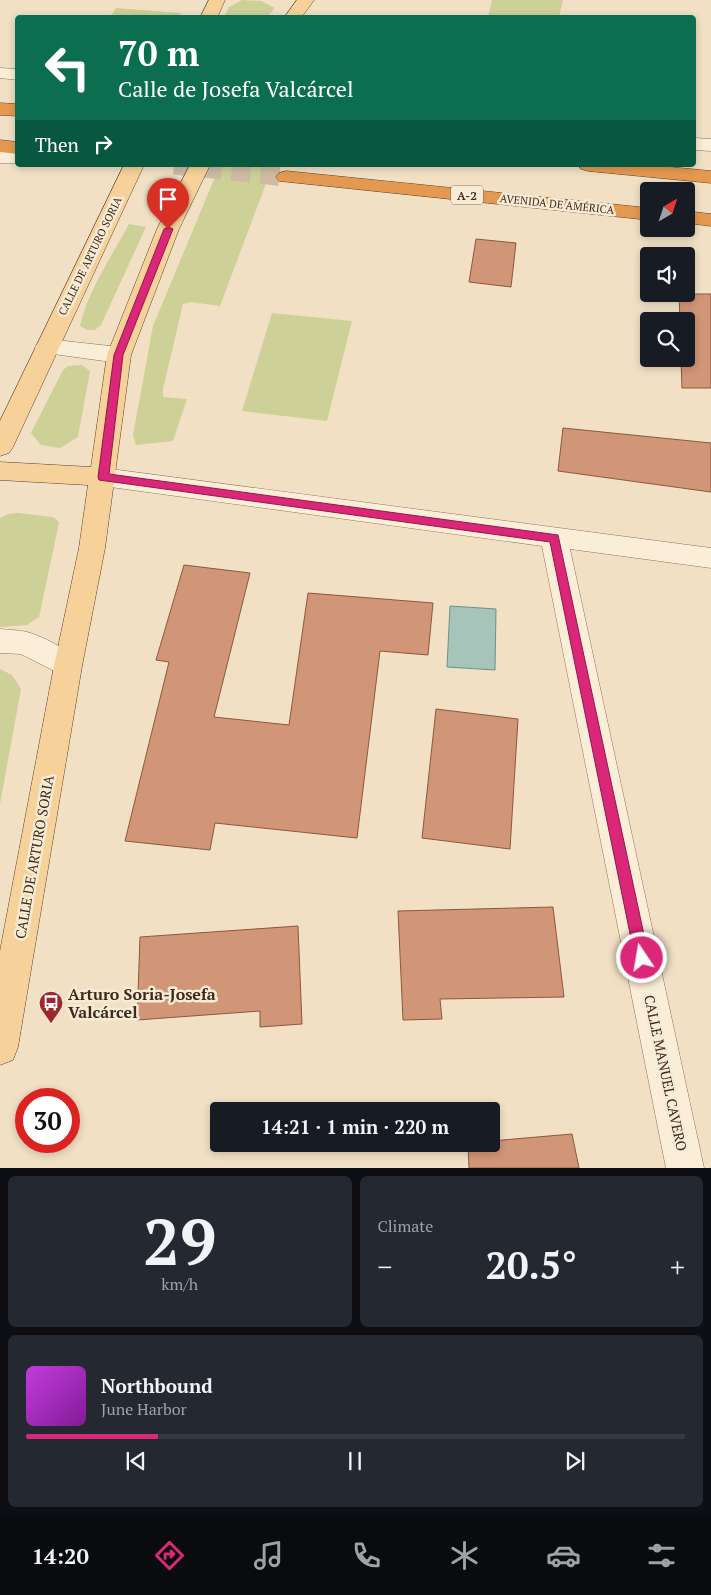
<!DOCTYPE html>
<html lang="en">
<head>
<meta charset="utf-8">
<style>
  :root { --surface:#171b24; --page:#242831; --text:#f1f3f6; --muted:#9ea1a6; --line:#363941; --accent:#db2777 }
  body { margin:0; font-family:"PT Serif",serif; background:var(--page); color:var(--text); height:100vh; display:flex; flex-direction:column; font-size:19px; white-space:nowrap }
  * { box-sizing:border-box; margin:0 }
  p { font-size:16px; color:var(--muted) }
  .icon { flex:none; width:28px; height:28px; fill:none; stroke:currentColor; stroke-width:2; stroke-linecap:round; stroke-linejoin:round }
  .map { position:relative; height:1168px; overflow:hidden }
  .drawer { display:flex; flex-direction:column; gap:8px; padding:8px; background:#0d0f14; flex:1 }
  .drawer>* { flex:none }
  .banner { position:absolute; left:15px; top:15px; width:681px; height:152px; border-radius:5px; box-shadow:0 2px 8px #0003; background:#0b6e4f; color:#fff; overflow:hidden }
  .needle { width:32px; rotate:39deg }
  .buttons { position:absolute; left:640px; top:182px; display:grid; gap:10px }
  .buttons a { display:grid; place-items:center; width:55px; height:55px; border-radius:5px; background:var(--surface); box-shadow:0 2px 8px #0003; font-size:25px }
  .speed { position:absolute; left:15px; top:1088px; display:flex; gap:10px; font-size:25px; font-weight:700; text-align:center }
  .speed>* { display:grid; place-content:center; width:65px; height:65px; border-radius:50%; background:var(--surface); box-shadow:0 2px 8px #0003; line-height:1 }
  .speed .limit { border:8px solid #d22; background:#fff; color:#111 }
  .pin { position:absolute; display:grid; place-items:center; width:42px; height:42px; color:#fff; margin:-51px -21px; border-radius:50% 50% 50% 0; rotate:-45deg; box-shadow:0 0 5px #0007 }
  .pin .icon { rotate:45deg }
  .me { position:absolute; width:55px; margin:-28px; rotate:348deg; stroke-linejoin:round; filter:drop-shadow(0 0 4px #0008) }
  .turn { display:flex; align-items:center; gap:18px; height:105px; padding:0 20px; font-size:22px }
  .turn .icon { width:65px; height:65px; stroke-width:2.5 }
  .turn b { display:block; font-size:35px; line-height:42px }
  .then { display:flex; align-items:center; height:48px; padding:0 20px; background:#0003; gap:10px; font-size:19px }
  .big { font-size:38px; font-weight:700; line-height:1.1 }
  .drawer .tile { flex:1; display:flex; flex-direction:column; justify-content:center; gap:8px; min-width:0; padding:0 18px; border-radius:8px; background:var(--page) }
  .drawer .dial { align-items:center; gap:0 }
  .dial b { font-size:65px; line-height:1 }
  .song { display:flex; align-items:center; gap:15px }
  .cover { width:60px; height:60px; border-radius:8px; background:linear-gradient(135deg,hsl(290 70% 55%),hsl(290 70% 35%)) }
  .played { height:5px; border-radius:2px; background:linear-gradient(90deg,var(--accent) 20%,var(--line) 20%) }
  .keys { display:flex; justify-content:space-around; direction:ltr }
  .heat { display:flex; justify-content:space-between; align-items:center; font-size:28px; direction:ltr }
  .drawer .tiles { flex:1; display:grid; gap:8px; grid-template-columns:1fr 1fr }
  .tile:last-child { grid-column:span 2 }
  .trip { position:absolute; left:210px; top:1102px; width:290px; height:50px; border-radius:5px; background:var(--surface); box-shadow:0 2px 8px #0003; font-weight:700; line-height:50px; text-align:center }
  .menu { display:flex; height:80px; justify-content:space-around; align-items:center; background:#090b0e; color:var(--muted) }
  .menu .icon { width:35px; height:35px }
  .menu .on { color:var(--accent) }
  .menu b { font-size:22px; color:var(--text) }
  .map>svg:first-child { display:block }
</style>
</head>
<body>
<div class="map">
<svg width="711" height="1168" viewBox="0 0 711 1168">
  <rect width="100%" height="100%" fill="#f1e0c4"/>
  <!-- green -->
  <path fill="#cdd097" d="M 242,0 L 261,1 L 275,8 L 267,17 L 224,17 L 229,7 Z
    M 492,0 L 563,0 L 559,17 L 488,17 Z
    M 116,8 L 181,13 L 179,17 L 110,17 Z
    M 220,165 L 273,165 L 220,306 L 191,302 L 183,304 L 163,389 L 163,397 L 187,399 L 173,441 L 136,445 L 133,435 L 153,326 Z
    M 129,224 L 146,227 L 101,325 L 95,330 L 87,330 L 80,326 C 88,290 112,256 129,224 Z
    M 272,313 L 352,321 L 327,421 L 242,411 Z
    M 82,365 L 90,371 L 78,437 L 60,448 L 41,445 L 31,433 L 63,370 L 68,366 Z
    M 18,513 L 53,517 L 59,522 L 57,532 L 39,617 L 27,625 L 0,627 L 0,518 L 8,514 Z
    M 0,669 L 12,675 L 21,689 L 0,804 Z"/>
  <!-- water -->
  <path fill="#a6c4b9" stroke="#6c9386" d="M 450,606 L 496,609 L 495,670 L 447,667 Z"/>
  <!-- building -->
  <path fill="#d19677" stroke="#8d573d" d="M 476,239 L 516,243 L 511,287 L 469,282 Z
    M 679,294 L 711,294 L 711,388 L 682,388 L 681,359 L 686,359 L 686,321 L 680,321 Z
    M 563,428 L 711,443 L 711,492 L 558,471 Z
    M 184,565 L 250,573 L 214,717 L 289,725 L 308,593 L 433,603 L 428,655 L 380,651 L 357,838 L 215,823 L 210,850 L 125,841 L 169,662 L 156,660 Z
    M 436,709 L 518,719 L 510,849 L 422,838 Z
    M 553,907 L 564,997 L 440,999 L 442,1019 L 403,1020 L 398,911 Z
    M 298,926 L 302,1024 L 260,1027 L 260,1011 L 137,1020 L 140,937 Z
    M 572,1134 L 579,1168 L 469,1168 L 468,1144 L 491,1144 L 491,1141 Z"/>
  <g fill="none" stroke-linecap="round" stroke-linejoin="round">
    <!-- highway-tunnel -->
    <path stroke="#cdbca3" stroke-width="19" stroke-dasharray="19 10" stroke-linecap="butt" d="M 174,165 L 286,177"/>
    <defs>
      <path id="minor" d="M 0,68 L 18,69 L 18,80 L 0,78 Z
        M 694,138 L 711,139 L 711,151 L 694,150 Z
        M 0,151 L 18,151 L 18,163 L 0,163 Z
        M 47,339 L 119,347 L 127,350 L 131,355 L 127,360 L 119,363 L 39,352 L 35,347 L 39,342 Z
        M 103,468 L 711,548 L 711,568 L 570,549 L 704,1168 L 666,1168 L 542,546 L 103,486 L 94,484 L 90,477 L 94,470 Z
        M 0,629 C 9,630 19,630 27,632 C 42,636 76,653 82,666 L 78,674 L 68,678 L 21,654 L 0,653 Z"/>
      <path id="major" d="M 209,0 L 225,0 L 217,18 L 200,18 Z
        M 297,0 L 314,0 L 301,18 L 284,18 Z
        M 124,165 L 144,165 L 13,447 L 9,453 L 0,456 L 0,421 Z
        M 190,165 L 210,165 L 179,229 L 131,355 L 105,548 L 82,666 L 18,1047 L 13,1060 L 0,1065 L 0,951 L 54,666 L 79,548 L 88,485 L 0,480 L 0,462 L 91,467 L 107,355 L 157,229 Z"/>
      <path id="highway" d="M 0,103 L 18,104 L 18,116 L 0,115 Z
        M 0,140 L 18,142 L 18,154 L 0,152 Z
        M 578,165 L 650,165 L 711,171 L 711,183 L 588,171 L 581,169 Z
        M 286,171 L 649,208 L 649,220 L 279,181 L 276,177 L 279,173 Z
        M 686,211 L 711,214 L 711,226 L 686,223 Z"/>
    </defs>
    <!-- minor casing -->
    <use href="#minor" stroke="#8d7159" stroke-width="1"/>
    <!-- major casing -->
    <use href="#major" stroke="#5a3f2d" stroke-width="1"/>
    <!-- highway casing -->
    <use href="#highway" stroke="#5a3f2d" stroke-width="1"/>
    <!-- minor -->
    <use href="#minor" fill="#fbeed8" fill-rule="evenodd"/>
    <!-- major -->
    <use href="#major" fill="#f6d29a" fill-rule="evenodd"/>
    <!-- highway -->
    <use href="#highway" fill="#e59950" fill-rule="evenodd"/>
  </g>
  <!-- route -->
  <path fill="#db2777" stroke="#8e194d" d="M 168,227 L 173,229 L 123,355 L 109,474 L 558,535 L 649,958 L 647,962 L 642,964 L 637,962 L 635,958 L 550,542 L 99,480 L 98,477 L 114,355 L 164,229 Z"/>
  <!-- icons -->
  <defs>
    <symbol id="bus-pin" viewBox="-11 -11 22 30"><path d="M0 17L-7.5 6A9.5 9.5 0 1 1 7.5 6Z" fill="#9f252f" stroke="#f8ebd4"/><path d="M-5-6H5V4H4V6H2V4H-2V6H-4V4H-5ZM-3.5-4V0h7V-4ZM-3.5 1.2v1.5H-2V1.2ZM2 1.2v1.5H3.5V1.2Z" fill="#fff"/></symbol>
  </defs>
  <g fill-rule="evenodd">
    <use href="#bus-pin" x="37" y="989" width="28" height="38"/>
  </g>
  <g text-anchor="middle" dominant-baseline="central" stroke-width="5" stroke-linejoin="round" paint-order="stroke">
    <!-- far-street labels -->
    <g font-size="11" fill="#3c2a1e" stroke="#f8ebd4">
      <text transform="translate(557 204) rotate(6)">AVENIDA DE AMÉRICA</text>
      <text transform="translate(90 256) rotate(-64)">CALLE DE ARTURO SORIA</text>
    </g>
    <!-- shield labels -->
    <rect fill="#f8ebd4" stroke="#746455" stroke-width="1" x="451" y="185.5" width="32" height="19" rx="4"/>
    <g font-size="12" font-weight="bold" fill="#3c2a1e">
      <text x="467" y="195">A-2</text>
    </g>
    <!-- street labels -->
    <g font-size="14" fill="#3c2a1e" stroke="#f8ebd4">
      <text transform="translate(34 857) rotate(-80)">CALLE DE ARTURO SORIA</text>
      <text transform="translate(666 1073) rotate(78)">CALLE MANUEL CAVERO</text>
    </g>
    <!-- near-poi labels -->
    <g font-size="16" font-weight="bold" fill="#3c2a1e" stroke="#f8ebd4" text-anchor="start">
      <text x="68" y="994">Arturo Soria-Josefa<tspan x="68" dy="18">Valcárcel</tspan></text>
    </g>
  </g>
</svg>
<div class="buttons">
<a><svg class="needle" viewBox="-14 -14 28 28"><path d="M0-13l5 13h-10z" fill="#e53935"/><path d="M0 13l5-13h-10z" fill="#9ea1a6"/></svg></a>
<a><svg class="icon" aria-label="sound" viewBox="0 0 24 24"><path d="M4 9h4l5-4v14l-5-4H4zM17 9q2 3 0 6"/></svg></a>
<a><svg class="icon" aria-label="search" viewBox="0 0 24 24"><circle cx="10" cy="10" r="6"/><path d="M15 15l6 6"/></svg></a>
</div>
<div class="speed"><div class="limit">30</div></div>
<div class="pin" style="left:168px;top:229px;background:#d93025"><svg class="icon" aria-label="arrive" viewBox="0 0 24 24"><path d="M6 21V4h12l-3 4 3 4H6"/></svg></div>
<svg class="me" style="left:642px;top:958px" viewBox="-20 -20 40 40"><circle r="17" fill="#db2777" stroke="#fff" stroke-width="3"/><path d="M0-11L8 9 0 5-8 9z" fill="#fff"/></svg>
<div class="trip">14:21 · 1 min · 220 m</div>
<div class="banner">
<div class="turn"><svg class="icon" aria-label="left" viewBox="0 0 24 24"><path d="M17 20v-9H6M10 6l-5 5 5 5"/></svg><div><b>70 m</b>Calle de Josefa Valcárcel</div></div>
<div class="then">Then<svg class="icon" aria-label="right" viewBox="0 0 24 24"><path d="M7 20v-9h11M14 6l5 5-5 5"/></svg></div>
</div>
</div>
<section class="drawer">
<div class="tiles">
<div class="tile dial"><b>29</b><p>km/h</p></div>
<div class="tile"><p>Climate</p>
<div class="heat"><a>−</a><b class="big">20.5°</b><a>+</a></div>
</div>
<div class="tile">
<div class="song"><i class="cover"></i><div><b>Northbound</b><p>June Harbor</p></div></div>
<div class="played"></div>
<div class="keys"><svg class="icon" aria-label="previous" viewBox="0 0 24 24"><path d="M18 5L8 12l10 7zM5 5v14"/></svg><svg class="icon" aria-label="pause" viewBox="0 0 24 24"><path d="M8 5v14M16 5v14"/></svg><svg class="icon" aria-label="next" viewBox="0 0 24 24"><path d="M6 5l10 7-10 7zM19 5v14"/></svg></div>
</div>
</div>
</section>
<nav class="menu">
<b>14:20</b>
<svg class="icon on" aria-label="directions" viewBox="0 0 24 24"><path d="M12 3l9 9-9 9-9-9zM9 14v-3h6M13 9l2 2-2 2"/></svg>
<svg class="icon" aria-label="music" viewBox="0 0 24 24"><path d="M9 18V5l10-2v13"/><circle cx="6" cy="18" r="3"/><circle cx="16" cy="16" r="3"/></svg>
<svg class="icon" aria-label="phone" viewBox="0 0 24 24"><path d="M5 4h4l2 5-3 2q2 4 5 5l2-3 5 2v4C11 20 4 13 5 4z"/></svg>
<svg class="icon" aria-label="climate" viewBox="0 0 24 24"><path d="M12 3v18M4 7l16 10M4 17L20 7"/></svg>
<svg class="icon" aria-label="car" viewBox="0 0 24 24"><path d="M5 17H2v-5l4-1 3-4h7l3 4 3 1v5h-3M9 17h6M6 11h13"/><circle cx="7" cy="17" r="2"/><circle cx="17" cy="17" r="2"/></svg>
<svg class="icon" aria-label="filters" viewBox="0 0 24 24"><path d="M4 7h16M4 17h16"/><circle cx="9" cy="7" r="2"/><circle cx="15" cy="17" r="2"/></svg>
</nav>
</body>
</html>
